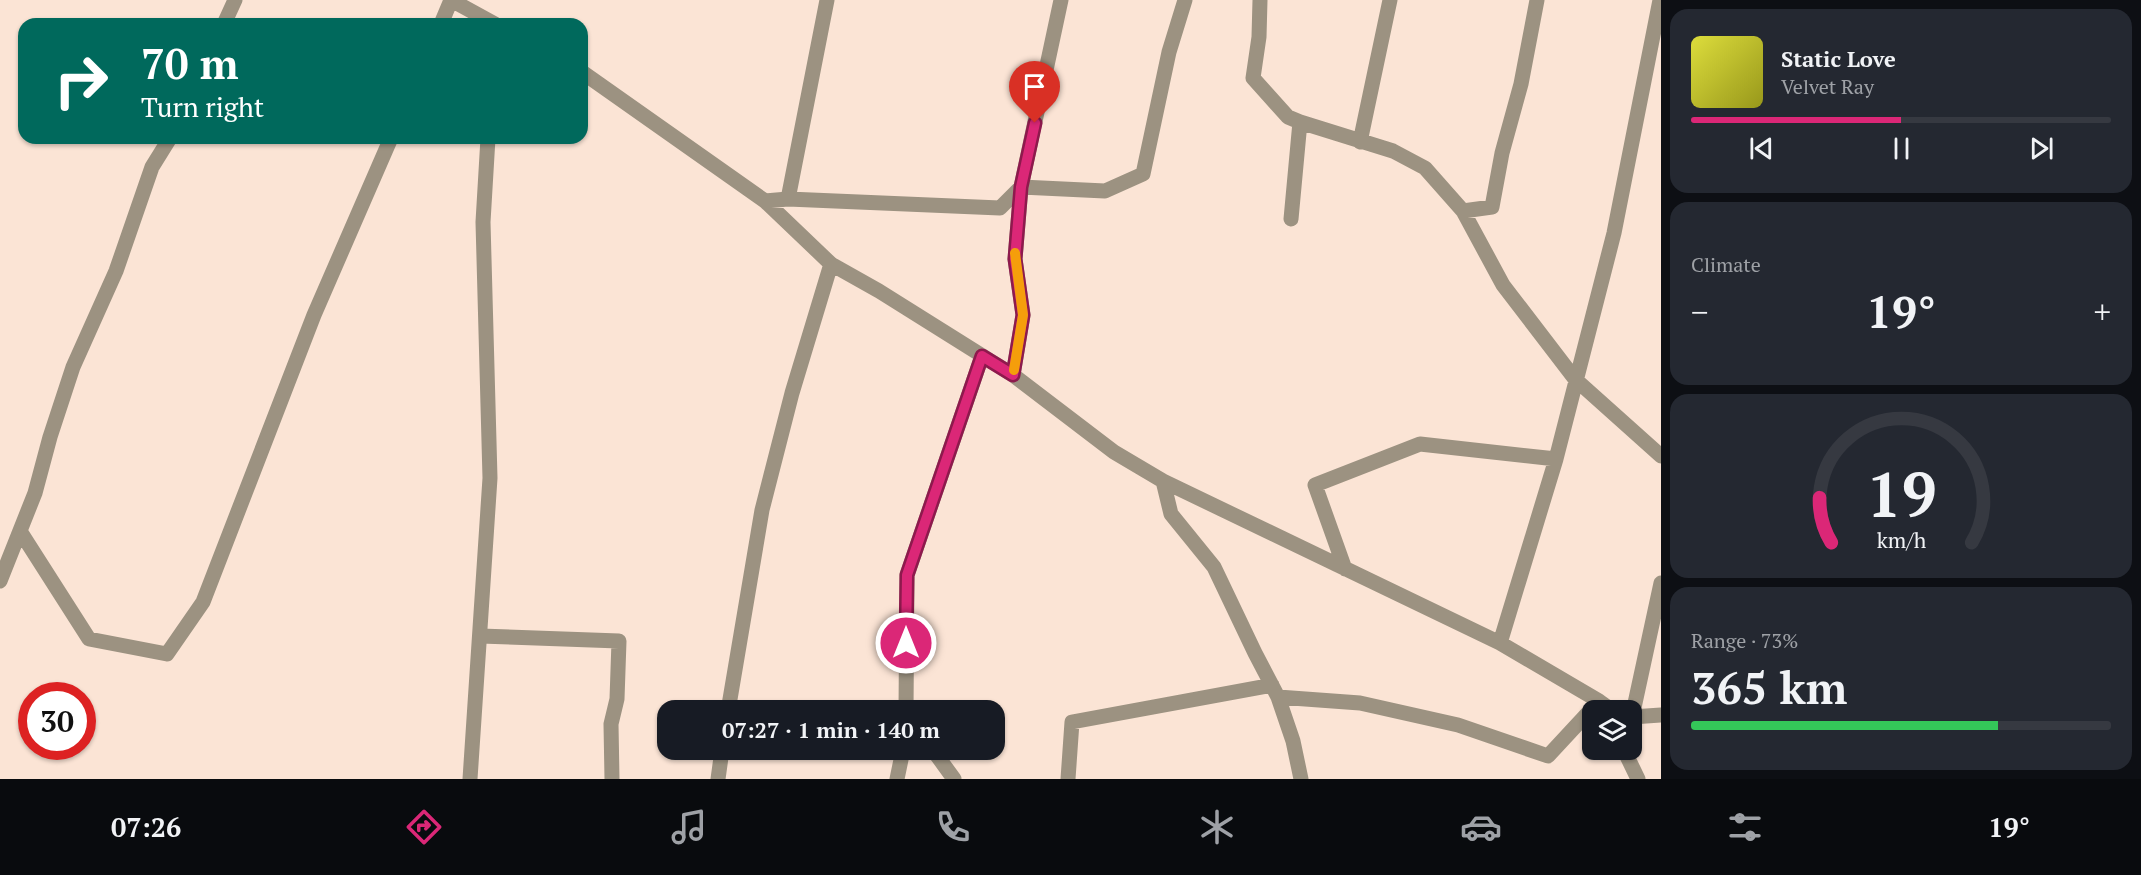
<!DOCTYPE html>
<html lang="en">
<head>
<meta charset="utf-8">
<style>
  :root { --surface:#171b24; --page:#242831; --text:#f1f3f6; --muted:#9ea1a6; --line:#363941; --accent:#db2777 }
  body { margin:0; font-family:"PT Serif",serif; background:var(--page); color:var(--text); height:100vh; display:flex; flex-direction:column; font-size:22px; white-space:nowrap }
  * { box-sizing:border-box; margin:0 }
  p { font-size:20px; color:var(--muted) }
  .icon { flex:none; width:33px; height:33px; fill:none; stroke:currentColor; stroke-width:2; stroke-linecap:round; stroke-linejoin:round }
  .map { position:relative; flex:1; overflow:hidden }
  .drawer { display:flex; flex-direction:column; gap:9px; padding:9px; background:#0d0f14; width:480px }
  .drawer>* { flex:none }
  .guide { position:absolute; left:18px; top:18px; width:570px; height:126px; border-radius:18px; box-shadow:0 2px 4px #0004; background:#00695c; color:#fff; overflow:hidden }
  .fabs { position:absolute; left:1582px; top:700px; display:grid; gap:12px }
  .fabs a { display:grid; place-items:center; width:60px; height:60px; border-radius:12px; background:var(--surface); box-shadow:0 2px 4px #0004; font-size:30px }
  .speed { position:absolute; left:18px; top:682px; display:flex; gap:12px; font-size:30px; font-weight:700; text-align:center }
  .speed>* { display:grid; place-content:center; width:78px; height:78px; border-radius:50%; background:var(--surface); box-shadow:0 2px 4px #0004; line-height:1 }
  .speed .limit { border:9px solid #d22; background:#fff; color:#111 }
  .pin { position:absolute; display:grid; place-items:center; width:51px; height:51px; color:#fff; margin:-62px -26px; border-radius:50% 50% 50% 0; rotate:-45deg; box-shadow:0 0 6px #0007 }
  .pin .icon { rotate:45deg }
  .me { position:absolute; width:66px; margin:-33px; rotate:0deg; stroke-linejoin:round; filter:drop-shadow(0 0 4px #0008) }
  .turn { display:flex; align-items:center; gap:21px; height:126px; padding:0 24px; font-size:27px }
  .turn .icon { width:78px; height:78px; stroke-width:2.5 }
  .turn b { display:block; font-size:42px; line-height:51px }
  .big { font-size:45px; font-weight:600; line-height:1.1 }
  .drawer .widget { flex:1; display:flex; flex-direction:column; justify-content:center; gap:9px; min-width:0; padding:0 21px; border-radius:18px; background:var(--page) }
  .drawer .dial { align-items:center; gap:0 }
  .dial svg { height:156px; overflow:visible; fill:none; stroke:var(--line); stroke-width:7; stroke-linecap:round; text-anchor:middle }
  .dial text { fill:var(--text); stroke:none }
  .song { display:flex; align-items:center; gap:18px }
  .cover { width:72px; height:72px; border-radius:9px; background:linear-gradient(135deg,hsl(60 70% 55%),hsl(60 70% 35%)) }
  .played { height:6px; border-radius:3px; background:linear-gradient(90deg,var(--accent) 50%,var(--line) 50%) }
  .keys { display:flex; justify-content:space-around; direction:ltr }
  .heat { display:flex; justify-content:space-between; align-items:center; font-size:33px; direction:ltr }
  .charge { height:9px; border-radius:4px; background:linear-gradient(90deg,#34c759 73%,var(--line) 0) }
  .trip { position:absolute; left:657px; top:700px; width:348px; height:60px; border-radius:18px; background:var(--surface); box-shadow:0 2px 4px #0004; font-weight:600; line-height:60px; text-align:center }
  .dock { display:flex; height:96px; justify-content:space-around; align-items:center; background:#090b0e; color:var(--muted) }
  .dock .icon { width:42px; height:42px }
  .dock .active { color:var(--accent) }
  .dock b { font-size:27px; color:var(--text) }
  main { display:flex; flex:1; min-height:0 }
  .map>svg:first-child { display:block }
</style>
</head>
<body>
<main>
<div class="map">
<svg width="1661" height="779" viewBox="0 0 1661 779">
  <rect width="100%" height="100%" fill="#fbe4d5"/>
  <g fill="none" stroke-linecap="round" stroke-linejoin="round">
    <!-- minor -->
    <path stroke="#9c9281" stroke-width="15" d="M 451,0 L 495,24
      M 1260,0 L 1259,37 L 1253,78 L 1288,117 L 1300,122 L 1393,151 L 1425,168 L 1463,211 L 1503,285 L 1575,379 L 1661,456
      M 224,24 L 235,0
      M 441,24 L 451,0
      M 582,72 L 765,201 L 831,264 L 879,291 L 1013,375 L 1114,452 L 1163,481 L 1171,514 L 1214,567 L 1255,653 L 1278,697 L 1293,741 L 1301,779
      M 1360,142 L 1390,0
      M 788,199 L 827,0
      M 765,201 L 788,199 L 1000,208 L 1021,187 L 1105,191 L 1143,174 L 1169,52 L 1185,0
      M 1463,211 L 1492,207 L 1502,153 L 1521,84 L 1537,0
      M 1291,219 L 1300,122
      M 1013,375 L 1023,315 L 1015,259 L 1021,187 L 1061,0
      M 1163,481 L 1500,643 L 1599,701 L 1604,711
      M 20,531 L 89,639 L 167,654 L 203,602 L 314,315 L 391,138
      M 1345,569 L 1315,485 L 1420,444 L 1556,459
      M 0,581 L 35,493 L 50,437 L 73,367 L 116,271 L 152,167 L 170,138
      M 480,636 L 619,641 L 617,699 L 611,724 L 612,779
      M 1500,643 L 1556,459 L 1614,233 L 1660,0
      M 1278,697 L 1360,703 L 1458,725 L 1548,756 L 1599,701 L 1606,706
      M 728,711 L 762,510 L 792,393 L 831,264
      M 906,711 L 907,575 L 982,356
      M 1632,717 L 1661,583
      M 1632,717 L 1661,715
      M 933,750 L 954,779
      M 1624,750 L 1638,779
      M 470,779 L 490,478 L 483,222 L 488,138
      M 718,779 L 722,750
      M 897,779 L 903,750
      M 1068,779 L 1072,722 L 1272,685"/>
  </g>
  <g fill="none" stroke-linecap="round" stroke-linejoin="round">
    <defs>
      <path id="route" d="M 906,643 L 907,575 L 982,356 L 1013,375 L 1023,315 L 1015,259 L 1021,187 L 1035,123"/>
    </defs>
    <!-- route casing -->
    <use href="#route" stroke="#8e194d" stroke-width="15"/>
    <!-- route -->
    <use href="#route" stroke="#db2777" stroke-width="10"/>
    <!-- slow -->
    <path stroke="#f59e0b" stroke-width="10" d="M 1014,370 L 1023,315 L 1015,253"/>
  </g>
</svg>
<div class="fabs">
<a><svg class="icon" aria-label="layers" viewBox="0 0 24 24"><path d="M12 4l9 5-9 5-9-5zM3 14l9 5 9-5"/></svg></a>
</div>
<div class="speed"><div class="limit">30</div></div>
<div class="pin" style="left:1035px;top:123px;background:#d93025"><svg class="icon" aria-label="arrive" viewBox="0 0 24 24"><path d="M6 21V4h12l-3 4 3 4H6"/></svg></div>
<svg class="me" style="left:906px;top:643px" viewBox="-20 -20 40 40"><circle r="17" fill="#db2777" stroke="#fff" stroke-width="3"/><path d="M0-11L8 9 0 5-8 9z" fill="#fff"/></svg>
<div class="trip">07:27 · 1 min · 140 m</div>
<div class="guide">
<div class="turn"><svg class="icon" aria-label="right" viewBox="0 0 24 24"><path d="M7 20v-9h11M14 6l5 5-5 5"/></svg><div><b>70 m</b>Turn right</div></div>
</div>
</div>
<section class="drawer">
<div class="widget">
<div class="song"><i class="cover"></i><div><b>Static Love</b><p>Velvet Ray</p></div></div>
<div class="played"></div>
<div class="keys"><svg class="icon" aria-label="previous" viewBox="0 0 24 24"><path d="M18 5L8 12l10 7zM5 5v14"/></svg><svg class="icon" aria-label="pause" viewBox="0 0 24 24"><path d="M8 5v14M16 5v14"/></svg><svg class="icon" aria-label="next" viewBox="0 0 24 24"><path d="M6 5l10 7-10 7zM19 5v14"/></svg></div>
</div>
<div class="widget"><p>Climate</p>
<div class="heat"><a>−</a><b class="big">19°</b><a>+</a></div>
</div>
<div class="widget dial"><svg viewBox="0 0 100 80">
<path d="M14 69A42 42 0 1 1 86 69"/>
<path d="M14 69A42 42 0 0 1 8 46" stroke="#db2777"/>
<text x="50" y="56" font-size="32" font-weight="700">19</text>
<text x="50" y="72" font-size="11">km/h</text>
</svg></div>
<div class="widget"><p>Range · 73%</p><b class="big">365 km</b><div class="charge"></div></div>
</section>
</main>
<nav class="dock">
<b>07:26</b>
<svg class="icon active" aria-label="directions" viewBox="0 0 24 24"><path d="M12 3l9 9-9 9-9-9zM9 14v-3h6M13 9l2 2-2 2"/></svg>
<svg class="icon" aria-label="music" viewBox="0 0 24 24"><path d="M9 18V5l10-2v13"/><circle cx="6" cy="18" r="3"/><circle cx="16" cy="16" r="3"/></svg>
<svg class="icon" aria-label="phone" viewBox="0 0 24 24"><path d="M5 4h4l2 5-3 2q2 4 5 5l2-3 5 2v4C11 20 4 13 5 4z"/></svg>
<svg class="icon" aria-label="climate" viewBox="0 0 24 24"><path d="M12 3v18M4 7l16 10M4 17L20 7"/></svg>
<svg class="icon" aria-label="car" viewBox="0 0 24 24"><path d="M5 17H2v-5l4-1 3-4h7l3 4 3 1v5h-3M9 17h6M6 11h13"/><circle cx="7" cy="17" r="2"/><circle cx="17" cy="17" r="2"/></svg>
<svg class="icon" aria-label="filters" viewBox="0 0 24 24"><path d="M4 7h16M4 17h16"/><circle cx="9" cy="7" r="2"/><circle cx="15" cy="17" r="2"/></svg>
<b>19°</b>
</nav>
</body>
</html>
